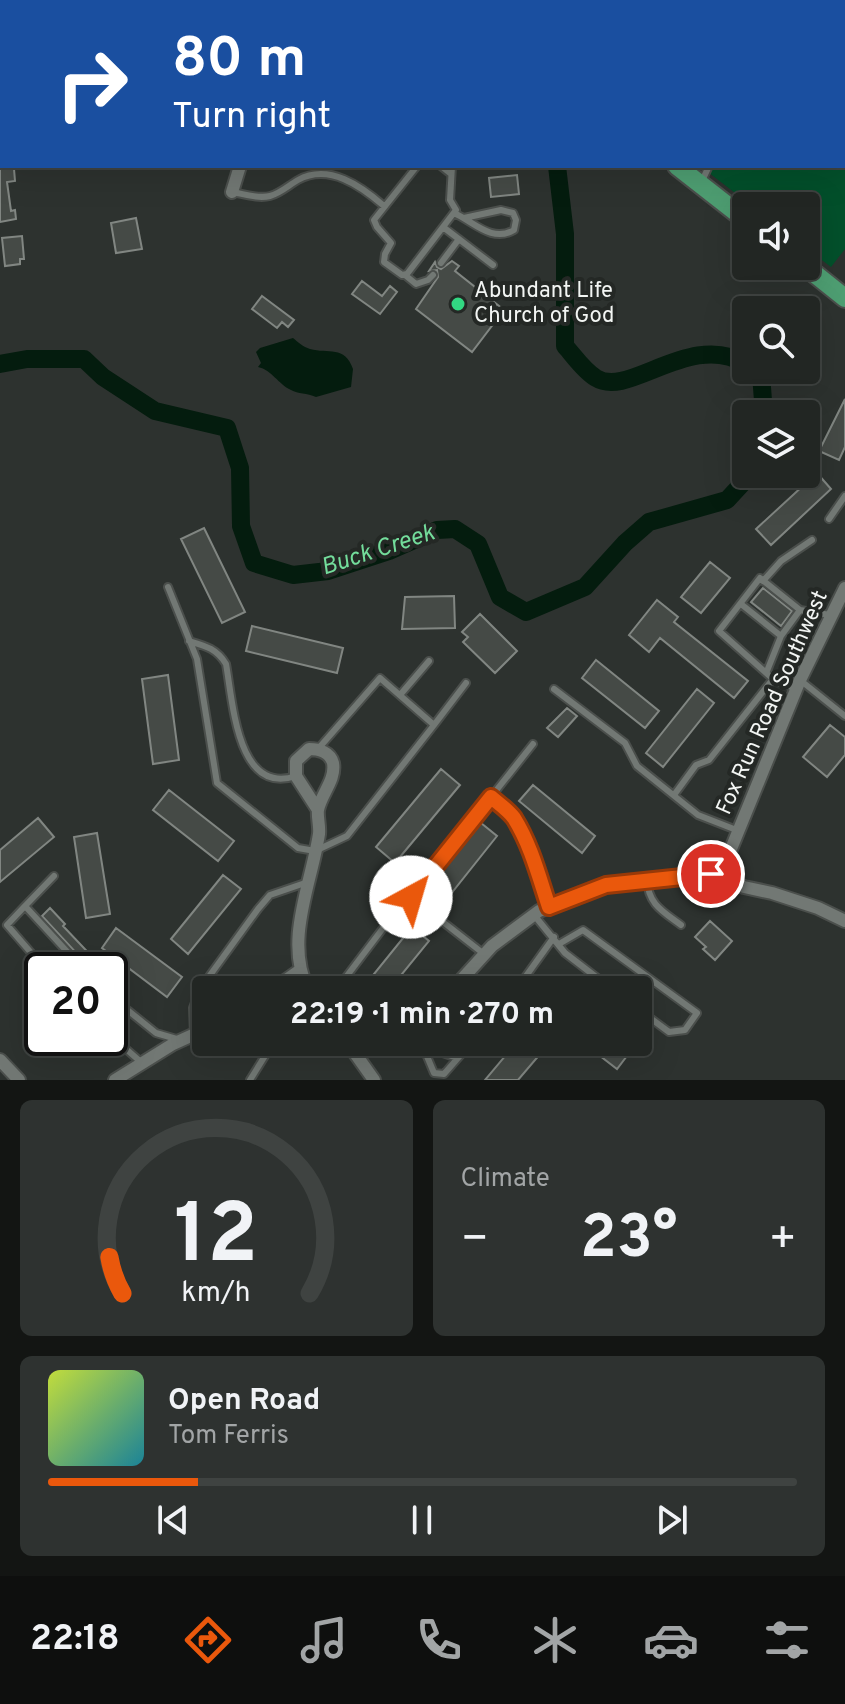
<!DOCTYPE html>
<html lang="en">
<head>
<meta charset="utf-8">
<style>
  :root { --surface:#222623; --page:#2e3230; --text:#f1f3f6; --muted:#a2a5a6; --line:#3f4341; --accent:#ea580c }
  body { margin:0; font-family:Overpass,sans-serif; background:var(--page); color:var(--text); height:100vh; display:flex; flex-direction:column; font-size:30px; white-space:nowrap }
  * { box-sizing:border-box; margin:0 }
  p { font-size:26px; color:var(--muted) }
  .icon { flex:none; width:44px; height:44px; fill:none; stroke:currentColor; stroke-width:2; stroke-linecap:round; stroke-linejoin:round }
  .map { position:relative; height:1080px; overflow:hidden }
  .sheet { display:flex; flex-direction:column; gap:20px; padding:20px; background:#131513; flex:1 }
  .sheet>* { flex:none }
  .top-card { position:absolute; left:0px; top:0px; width:846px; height:168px; box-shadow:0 8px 32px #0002,0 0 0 2px var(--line); background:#1a4fa0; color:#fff; overflow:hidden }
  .buttons { position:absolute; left:732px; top:192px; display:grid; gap:16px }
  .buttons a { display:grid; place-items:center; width:88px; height:88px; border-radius:8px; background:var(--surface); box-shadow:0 8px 32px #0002,0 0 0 2px var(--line); font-size:40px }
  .speed { position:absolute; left:24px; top:952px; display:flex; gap:16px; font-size:40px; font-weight:700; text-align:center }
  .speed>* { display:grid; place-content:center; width:104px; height:104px; border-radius:50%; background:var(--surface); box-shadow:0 8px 32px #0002,0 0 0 2px var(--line); line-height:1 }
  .speed .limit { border:4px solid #111; border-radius:12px; background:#fff; color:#111 }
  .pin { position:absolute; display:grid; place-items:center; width:68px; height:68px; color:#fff; margin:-34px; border:4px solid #fff; border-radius:50%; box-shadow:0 2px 8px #0007 }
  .me { position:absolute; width:88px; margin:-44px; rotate:39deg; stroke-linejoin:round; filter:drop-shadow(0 0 6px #0008) }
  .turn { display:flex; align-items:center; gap:28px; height:168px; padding:0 40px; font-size:36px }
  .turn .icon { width:104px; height:104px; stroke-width:2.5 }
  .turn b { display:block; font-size:56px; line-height:68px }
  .big { font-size:60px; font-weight:700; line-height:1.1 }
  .sheet .card { flex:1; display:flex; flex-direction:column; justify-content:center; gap:12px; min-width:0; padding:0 28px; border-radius:12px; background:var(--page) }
  .sheet .dial { align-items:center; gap:0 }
  .dial svg { height:208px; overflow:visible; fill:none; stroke:var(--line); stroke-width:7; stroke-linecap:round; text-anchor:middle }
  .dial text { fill:var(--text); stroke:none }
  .song { display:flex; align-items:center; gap:24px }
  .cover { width:96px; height:96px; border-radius:12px; background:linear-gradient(135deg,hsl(70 70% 55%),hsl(190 70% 35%)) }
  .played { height:8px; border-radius:4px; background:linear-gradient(90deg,var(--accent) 20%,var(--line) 20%) }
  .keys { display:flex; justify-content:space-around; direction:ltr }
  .heat { display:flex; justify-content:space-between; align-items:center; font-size:44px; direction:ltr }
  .sheet .tiles { flex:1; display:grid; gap:20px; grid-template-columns:1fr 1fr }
  .card:last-child { grid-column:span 2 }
  .trip { position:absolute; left:192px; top:976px; width:460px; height:80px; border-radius:8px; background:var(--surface); box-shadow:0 8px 32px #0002,0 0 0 2px var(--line); font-weight:700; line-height:80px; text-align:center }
  .tab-bar { display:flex; height:128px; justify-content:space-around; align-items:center; background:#0e0f0e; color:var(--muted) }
  .tab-bar .icon { width:56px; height:56px }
  .tab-bar .current { color:var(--accent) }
  .tab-bar b { font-size:36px; color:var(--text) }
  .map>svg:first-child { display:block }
</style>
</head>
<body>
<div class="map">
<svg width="845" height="1080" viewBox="0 0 845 1080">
  <rect width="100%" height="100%" fill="#2d322f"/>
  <!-- green -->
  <path fill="#03502b" d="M 556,0 L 845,0 L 845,249 L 831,267 L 806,248 L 806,206 L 752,206 L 700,166 L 844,166 L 844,2 L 554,2 Z"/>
  <!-- water -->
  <path fill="#041c0e" d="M 293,338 C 298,342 303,347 310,349 C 328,354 345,345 353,369 L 351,387 L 316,397 C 307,393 298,394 291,390 C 278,384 272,370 258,367 L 261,363 L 256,352 L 260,348 Z"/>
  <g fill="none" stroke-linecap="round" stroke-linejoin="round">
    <!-- river -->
    <path stroke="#041c0e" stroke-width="18" d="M 737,2 L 738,0
      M 557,166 L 565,234 L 565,346 C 574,356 584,371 596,378 C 629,399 690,330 746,364
      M 0,364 L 27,359 L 84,359 L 103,377 L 155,411 L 227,428 L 240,468 L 241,526 L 254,563 L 293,575 L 328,571 L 389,551 L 437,530 L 455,529 L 478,544 L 500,597 L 526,612 L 585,587 L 625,543 L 649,522 L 727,500 L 751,474
      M 755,370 L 761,374 L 764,414"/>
  </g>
  <!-- building -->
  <path fill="#454a46" stroke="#818682" stroke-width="2" d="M 0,168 L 14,169 L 15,181 L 7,182 L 11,211 L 15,210 L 16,219 L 0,222 Z
    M 517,175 L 519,194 L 491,197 L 489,178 Z
    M 136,218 L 142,249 L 116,253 L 111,223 Z
    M 22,236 L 24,259 L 20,259 L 20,264 L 5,266 L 2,238 Z
    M 452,261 L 459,266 L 455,271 L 504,310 L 472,352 L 416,309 L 438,277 L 437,270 L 429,271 L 435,262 L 437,267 L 441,269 Z
    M 362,281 L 382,296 L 390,286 L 397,292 L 380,314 L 352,294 Z
    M 262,296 L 294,320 L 288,327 L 282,322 L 277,328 L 252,309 Z
    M 845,399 L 845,447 L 839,460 L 819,451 Z
    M 817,473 L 831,489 L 771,545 L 756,529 Z
    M 204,528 L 245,612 L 222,623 L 181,539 Z
    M 710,562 L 730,578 L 701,613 L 681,597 Z
    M 763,588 L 792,611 L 781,626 L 751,602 Z
    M 454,596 L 455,628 L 402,629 L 405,597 Z
    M 657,600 L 678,617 L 674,622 L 748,681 L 734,698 L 660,638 L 649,652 L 629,635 Z
    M 480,614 L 517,651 L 495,673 L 463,642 L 468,637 L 462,632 Z
    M 252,626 L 343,648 L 337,673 L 246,651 Z
    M 596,660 L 659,711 L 645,728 L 582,678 Z
    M 168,675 L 179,760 L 153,764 L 142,679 Z
    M 697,689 L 714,703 L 663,767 L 646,753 Z
    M 567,708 L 577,716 L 558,737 L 547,728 Z
    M 830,725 L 845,737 L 845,755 L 827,777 L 803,757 Z
    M 441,769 L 460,785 L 395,863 L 376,847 Z
    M 533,785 L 595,836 L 582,853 L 519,801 Z
    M 169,790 L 234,841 L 218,861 L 153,810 Z
    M 38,818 L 54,837 L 0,882 L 0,850 Z
    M 481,823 L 497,836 L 446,900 L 430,886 Z
    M 97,833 L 110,914 L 86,918 L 74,837 Z
    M 223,875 L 241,889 L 188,954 L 171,939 Z
    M 50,908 L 65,924 L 63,926 L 100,965 L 95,970 L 92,970 L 42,916 Z
    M 710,921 L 732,941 L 715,960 L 703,949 L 706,947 L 695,937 Z
    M 412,927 L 429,941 L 389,990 L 361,990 Z
    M 116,928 L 182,977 L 167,997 L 102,948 Z
    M 517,1042 L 543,1042 L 547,1046 L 518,1080 L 485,1080 Z
    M 582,1042 L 625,1042 L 633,1048 L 617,1069 Z"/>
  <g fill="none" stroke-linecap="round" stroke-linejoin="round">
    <defs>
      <path id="service" d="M 766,2 L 768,0
        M 417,166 L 374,220 L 377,227 L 391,243 L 385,254 L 384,262 L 402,275 L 407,274 L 456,210 L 450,200 L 452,166
        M 441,166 L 451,174
        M 702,181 L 709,166
        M 232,192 C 244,194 258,199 270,196 C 281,193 289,185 298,180 C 329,163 361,186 384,206
        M 454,213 C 474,222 492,243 514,230 L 516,220 L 513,213 L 501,210 L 464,218
        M 443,227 L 493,265
        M 441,263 L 459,239
        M 405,275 L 416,284 L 428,280 L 433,275
        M 829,519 L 845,496
        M 763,581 L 781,561 L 812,540
        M 168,587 L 197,659 L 217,783 L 298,848 L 315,851 L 347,836 L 434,725 L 380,678 L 318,749
        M 741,604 L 781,636 L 800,610
        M 189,641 C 206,646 217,649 226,664 C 233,702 237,796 296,776
        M 767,671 L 781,636
        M 773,679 L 719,631 L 760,578 L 800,610 L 830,615
        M 800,680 L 845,716
        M 554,689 L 625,743 L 637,766 L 698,815 L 739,831
        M 400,695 L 429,661
        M 434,725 L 466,683
        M 533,744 L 491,797 C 499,804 508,810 514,818 C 531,845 539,877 549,907
        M 674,795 L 696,765 L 709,760 L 773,679 L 796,689
        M 647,879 C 648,904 662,911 681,925
        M 25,906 L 54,876
        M 534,915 L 565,953 L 613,990
        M 559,944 L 583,930 L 697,1013 L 685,1030 L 669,1032 L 638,1009
        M 484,954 L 411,897 L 491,797
        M 46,970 L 7,925 L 25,906 L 84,970
        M 345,990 L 340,985 L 393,915
        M 516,990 L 554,937
        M 110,996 L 156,1033 L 180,1040
        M 194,1034 L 193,1008 L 200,989 L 258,909 L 270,895 L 308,882
        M 110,1035 L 142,1063
        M 421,1042 L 434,1073 L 444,1074 L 472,1042
        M 423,1046 L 457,1058
        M 250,1080 L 268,1051 L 278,1042"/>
      <path id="minor" d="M 230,0 L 231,2
        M 232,192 L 240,166
        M 711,874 L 731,849 L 800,680 L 845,588
        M 272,990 L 299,971
        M 308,990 C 284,941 311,885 319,834 C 320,826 317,817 318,810 C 321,794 336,780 333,763 C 330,752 319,749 309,749 L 296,761 L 296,776 L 318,810
        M 452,990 L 492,946 L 539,911 L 606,885 L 711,874 L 744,887 L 772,893 L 818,908 L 845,921
        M 347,1042 L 374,1080
        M 0,1060 L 19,1080
        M 115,1080 L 173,1044 L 206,1029"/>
      <path id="primary" d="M 463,0 L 466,2
        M 677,166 L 746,220
        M 805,266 L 845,298"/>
    </defs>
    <!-- service casing -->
    <use href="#service" stroke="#4b4f4c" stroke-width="10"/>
    <!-- minor casing -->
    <use href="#minor" stroke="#4b4f4c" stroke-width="16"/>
    <!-- primary casing -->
    <use href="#primary" stroke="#4b4f4c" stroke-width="22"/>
    <!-- service -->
    <use href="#service" stroke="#727874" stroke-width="6"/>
    <!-- minor -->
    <use href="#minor" stroke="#727874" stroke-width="12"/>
    <!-- primary -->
    <use href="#primary" stroke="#4e9e72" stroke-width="18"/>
  </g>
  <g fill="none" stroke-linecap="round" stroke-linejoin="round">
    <defs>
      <path id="route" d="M 411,897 L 491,797 C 499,804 508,810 514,818 C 531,845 539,877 549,907 L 606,885 L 711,874"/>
    </defs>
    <!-- route casing -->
    <use href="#route" stroke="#983908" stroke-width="20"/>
    <!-- route -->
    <use href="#route" stroke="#ea580c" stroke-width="14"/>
  </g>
  <!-- markers -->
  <circle fill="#32d882" stroke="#242825" stroke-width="3" cx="458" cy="304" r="8"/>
  <g text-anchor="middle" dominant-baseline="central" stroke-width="8" stroke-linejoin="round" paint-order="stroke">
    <!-- poi labels -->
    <g font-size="22" fill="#f2f5f3" stroke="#242825" text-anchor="start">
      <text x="474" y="291">Abundant Life<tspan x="474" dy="25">Church of God</tspan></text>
    </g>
    <!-- street labels -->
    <g font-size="22" fill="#f2f5f3" stroke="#242825">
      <text transform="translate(773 703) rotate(-66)">Fox Run Road Southwest</text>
    </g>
    <!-- water labels -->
    <g font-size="24" font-style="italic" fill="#73dc9b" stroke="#242825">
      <text transform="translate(378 551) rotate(-18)">Buck Creek</text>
    </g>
  </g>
</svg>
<div class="buttons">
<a><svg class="icon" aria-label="sound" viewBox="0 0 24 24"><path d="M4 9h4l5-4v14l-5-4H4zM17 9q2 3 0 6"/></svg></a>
<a><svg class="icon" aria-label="search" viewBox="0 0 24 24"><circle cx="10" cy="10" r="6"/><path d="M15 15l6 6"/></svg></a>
<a><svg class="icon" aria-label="layers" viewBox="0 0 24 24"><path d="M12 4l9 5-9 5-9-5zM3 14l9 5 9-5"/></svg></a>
</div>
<div class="speed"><div class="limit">20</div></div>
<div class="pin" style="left:711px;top:874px;background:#d93025"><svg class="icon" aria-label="arrive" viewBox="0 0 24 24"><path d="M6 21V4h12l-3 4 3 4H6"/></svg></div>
<svg class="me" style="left:411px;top:897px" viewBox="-20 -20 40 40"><circle r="19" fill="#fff"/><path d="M0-13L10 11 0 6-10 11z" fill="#ea580c"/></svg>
<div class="trip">22:19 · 1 min · 270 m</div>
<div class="top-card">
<div class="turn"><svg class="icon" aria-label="right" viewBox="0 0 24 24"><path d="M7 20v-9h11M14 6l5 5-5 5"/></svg><div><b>80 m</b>Turn right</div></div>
</div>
</div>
<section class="sheet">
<div class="tiles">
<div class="card dial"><svg viewBox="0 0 100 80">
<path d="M14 69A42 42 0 1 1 86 69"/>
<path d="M14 69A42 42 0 0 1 9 55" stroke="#ea580c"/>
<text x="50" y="56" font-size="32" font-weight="700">12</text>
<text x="50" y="72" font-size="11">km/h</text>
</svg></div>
<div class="card"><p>Climate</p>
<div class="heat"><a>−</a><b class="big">23°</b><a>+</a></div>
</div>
<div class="card">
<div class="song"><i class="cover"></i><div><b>Open Road</b><p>Tom Ferris</p></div></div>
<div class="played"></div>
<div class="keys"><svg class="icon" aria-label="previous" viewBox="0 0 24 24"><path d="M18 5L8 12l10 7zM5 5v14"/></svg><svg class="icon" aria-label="pause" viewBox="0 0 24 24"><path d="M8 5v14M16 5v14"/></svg><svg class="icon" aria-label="next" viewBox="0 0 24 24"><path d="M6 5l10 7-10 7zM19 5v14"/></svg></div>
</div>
</div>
</section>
<nav class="tab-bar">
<b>22:18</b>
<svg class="icon current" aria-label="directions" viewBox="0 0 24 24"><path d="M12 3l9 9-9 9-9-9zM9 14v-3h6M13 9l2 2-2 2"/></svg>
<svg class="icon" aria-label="music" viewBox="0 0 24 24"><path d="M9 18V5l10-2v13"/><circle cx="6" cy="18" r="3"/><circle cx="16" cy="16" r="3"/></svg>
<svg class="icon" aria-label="phone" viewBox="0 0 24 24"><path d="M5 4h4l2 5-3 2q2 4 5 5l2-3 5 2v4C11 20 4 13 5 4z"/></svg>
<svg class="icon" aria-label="climate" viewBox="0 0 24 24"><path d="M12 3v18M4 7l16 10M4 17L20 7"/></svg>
<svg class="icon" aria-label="car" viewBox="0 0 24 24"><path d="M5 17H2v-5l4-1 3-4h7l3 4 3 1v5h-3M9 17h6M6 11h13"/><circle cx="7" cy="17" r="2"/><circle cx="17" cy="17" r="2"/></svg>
<svg class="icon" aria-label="filters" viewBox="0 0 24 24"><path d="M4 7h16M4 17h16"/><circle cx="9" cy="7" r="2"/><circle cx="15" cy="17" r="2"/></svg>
</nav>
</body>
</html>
